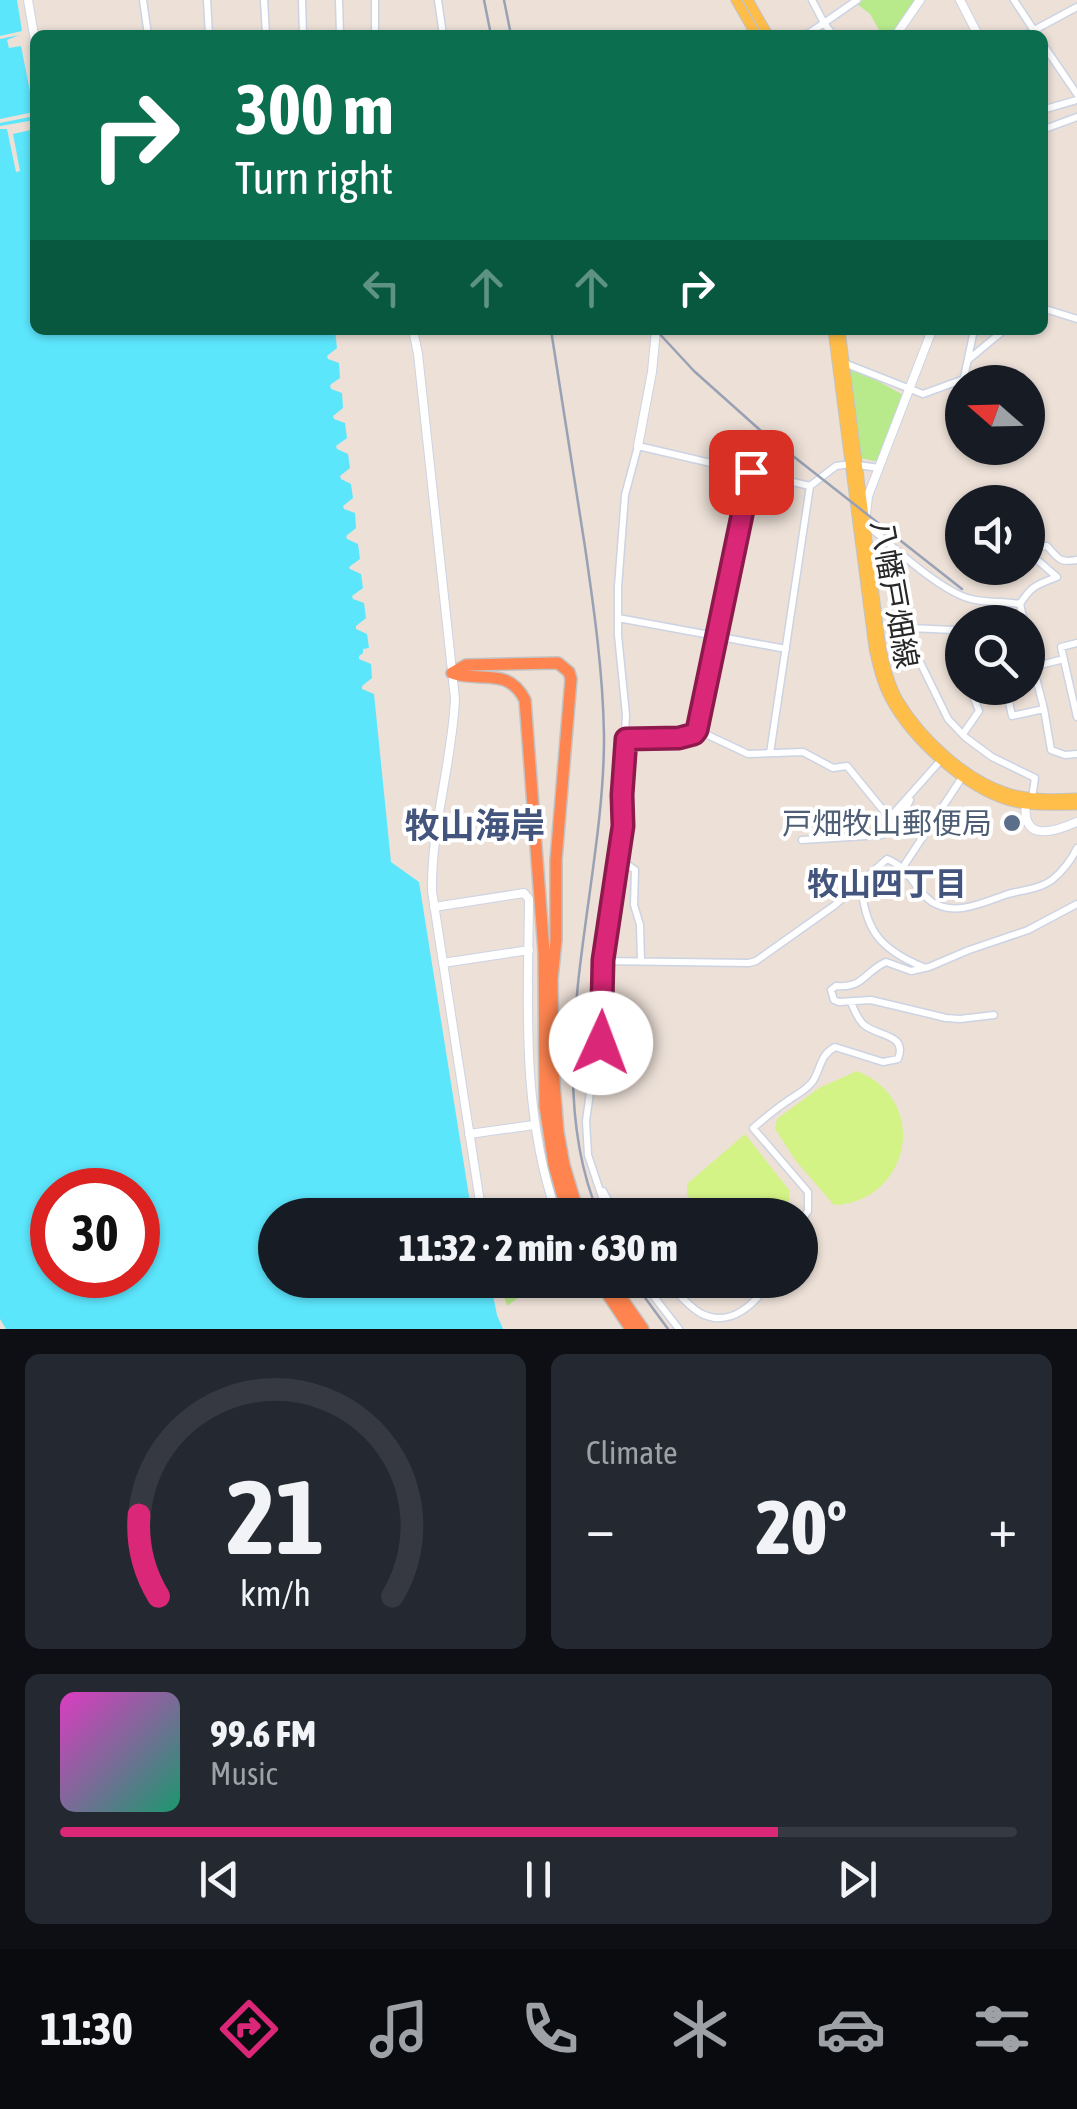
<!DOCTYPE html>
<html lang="en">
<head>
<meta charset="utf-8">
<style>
  :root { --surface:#171b24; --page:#242831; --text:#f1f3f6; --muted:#9ea1a6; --line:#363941; --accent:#db2777 }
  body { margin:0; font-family:"Asap Condensed","Noto Sans JP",sans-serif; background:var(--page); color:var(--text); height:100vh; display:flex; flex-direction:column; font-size:38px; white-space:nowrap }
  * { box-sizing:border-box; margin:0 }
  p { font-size:32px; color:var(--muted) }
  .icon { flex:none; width:55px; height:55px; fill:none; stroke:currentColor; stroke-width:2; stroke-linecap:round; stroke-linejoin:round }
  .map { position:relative; height:1329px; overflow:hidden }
  .side { display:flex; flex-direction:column; gap:25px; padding:25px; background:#0d0f14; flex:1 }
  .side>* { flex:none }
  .banner { position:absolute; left:30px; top:30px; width:1018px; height:305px; border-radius:15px; box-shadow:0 2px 8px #0004; background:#0b6e4f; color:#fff; overflow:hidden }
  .needle { width:65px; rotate:290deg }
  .buttons { position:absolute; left:945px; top:365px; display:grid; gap:20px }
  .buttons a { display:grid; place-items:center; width:100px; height:100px; border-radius:50%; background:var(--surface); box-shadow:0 2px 8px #0004; font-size:50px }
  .speed { position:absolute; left:30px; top:1168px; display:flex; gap:20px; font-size:50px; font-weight:700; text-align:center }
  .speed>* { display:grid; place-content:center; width:130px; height:130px; border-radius:50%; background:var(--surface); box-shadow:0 2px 8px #0004; line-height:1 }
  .speed .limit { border:15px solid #d22; background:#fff; color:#111 }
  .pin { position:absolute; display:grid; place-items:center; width:85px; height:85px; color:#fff; margin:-42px; border-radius:20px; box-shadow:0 5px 15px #0006 }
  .me { position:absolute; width:110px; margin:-55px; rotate:2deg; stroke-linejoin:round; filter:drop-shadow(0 0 8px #0008) }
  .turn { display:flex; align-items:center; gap:35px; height:210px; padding:0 40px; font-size:45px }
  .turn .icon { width:130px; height:130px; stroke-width:2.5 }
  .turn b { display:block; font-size:70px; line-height:85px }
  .lanes { display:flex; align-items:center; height:95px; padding:0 40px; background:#0003; justify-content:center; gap:50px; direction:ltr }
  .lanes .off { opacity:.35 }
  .big { font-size:75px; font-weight:800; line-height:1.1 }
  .side .widget { flex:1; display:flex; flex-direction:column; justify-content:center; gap:15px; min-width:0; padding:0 35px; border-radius:15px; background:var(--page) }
  .side .dial { align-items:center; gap:0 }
  .dial svg { height:260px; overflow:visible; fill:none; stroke:var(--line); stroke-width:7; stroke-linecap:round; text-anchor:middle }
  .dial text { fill:var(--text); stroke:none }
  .song { display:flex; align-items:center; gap:30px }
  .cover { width:120px; height:120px; border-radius:15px; background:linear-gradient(135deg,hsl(310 70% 55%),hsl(160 70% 35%)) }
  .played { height:10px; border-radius:5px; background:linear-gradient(90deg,var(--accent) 75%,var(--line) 75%) }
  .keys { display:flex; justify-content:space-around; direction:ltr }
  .heat { display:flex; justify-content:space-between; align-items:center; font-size:55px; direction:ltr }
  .side .tiles { flex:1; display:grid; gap:25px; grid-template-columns:1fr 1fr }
  .widget:last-child { grid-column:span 2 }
  .trip { position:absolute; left:258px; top:1198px; width:560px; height:100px; border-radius:50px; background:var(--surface); box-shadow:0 2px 8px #0004; font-weight:800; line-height:100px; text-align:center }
  .tab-bar { display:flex; height:160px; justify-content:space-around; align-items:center; background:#090b0e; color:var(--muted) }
  .tab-bar .icon { width:70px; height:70px }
  .tab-bar .selected { color:var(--accent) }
  .tab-bar b { font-size:45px; color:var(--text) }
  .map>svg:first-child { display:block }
</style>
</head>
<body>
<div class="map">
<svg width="1077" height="1329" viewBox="0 0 1077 1329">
  <rect width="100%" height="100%" fill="#ece0d7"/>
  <!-- green -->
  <path fill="#b8ea8c" d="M 863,0 L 917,0 L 893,35 L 882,35 L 870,14 L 857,4 Z
    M 849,368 L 860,371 L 903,395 L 879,462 L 861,458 Z
    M 499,1280 L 543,1280 L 507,1306 Z"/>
  <!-- pitch -->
  <path fill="#d3f386" d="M 857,1071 C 864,1074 872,1078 878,1083 C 928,1124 898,1204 834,1205 L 796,1161 L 775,1129 L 777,1119 L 819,1088 Z
    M 745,1134 L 789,1190 L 789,1201 L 775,1215 L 705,1215 L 687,1195 L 687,1184 Z"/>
  <!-- water -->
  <path fill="#5ce6fc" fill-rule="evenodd" d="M 0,0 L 17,0 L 22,31 L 0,36 Z
    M 19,35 L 7,40 L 9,48 L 21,46 L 34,112 L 0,119 L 0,39 Z
    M 35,116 L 35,330 L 335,330 L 337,348 L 327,356 L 328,359 L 339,363 L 340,378 L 330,385 L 331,389 L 342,393 L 343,408 L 333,416 L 334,419 L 345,423 L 347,438 L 336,446 L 337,449 L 348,454 L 350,468 L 340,476 L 341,479 L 351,484 L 353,498 L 343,506 L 344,509 L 355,513 L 356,528 L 346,536 L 347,539 L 358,544 L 360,559 L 349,567 L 350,569 L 361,574 L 363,588 L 352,596 L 353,599 L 364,603 L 366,618 L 356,626 L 356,629 L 367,634 L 369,648 L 363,649 L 363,653 L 359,656 L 359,659 L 371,664 L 372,678 L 362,686 L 362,689 L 374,694 L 391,862 L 419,882 L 472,1215 L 275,1215 L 275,1280 L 490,1280 L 497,1315 L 503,1329 L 6,1329 L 0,1319 L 0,123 ZM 52,1190 L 138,1190 L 138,1275 L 52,1275 Z"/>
  <!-- pier -->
  <path fill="#ece0d7" d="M 35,120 L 35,129 L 13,134 L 20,171 L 16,172 L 7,129 L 0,129 L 0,126 Z"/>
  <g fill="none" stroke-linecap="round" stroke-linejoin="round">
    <defs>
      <path id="minor" d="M 143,0 L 148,35
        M 207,0 L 209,35
        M 264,0 L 266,35
        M 302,0 L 303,35
        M 339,0 L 340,35
        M 375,0 L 375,35
        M 438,0 L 443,35
        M 1014,0 L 1037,35
        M 806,35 L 824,23 L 812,0
        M 833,35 L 824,23 L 857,0
        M 1025,35 L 1077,7
        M 1042,43 L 1077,94
        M 1042,110 L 1077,100
        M 1042,130 L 1077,117
        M 1042,308 L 1077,319
        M 968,360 L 1004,330
        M 844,363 L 923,394 L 964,379
        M 963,382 L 974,330
        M 958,405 L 962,384
        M 866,524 C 891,545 941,592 971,599 C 986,603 1004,601 1020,604
        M 618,618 L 786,649
        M 1024,622 L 1020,604 C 1032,585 1037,585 1057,577 L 1035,558 L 1035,547 L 1047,546 C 1059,559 1059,563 1077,560
        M 1077,643 L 1061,647 L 1077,717
        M 962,665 L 956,634 L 953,630 L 910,628 L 907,633 L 911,652 L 917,656 L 948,719 L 965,737 L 992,757 L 1035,778 L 1032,798
        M 1028,668 L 1064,659
        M 1006,688 L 1012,716 L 1044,709 L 1033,666
        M 1044,709 L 1051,750 L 1065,755 L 1077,754
        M 697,730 L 748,754 L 803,752 L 833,768 L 847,766 L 887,815 L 893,814 L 941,760
        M 963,734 L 979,711 L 970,688
        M 626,739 L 679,738 L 694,735 L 697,730 L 751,472
        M 770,753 L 810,486 L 836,466 L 851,464 L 879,468
        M 802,840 L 882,835 C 896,828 904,813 910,800
        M 619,859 L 635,870 L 634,905 L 640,925 L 641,960
        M 903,867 L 963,776
        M 861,881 C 864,929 879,949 923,967
        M 603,961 L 749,963 L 756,961 L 835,905 L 887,859 C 912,869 913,889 932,902 C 956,917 984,902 1008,894 C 1022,890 1041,889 1053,879 C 1062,872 1072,859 1077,848
        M 994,1015 L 960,1019 L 946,1018 L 871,1000 L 839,1002 L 834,1000 L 831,990 L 836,986 C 863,989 865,971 886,962 L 911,971 L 929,967 L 969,950 L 1028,930 L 1077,904
        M 603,1191 L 616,1215
        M 608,1215 L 588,1155 L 586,1121 L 591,1085 L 601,1043 L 603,961 L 623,826 L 622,795 L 626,715 L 618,635 L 618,587 L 625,495 L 638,446 L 810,486
        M 800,1222 L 808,1211 L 808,1192 L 753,1128 C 764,1119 774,1110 786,1102 C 795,1095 806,1091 813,1081 C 821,1068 820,1055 835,1047 L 883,1062 L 898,1059 C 908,1033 877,1037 863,1024 C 857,1018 854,1009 851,1002
        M 641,1280 L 679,1329
        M 665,1280 C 676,1291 687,1305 700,1313 C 730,1329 756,1304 770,1280"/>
      <path id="tertiary" d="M 28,0 L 35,41
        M 960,0 L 978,35
        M 896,35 L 920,0
        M 413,330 L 418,354 L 455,699 C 452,763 431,827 432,891 L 482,1215
        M 638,446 L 652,372 L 656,330
        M 866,514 L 868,496 L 932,330
        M 1026,802 C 1021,842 1052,833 1077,822
        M 434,907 L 524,893 L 529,899 C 528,1006 521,1113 557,1215
        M 443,963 L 529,950
        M 469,1134 L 534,1125"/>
      <path id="primary" d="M 736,0 L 756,35
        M 748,0 L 768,35
        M 833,330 L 874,648 C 878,666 882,684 891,700 C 913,740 964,786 1007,800 C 1030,807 1053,805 1077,805
        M 840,330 L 881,649 C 885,666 889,684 898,700 C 921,738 965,780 1008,793 C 1031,800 1054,799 1077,798"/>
      <path id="motorway" d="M 452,673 L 466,665 L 558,663 L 569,672 L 571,679 L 556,860 L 556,940 L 552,979 L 553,1070 L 558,1132 L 564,1165 L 579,1215
        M 452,673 C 481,683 508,666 525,700 L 544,952 L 545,1106 L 554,1165 L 568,1215
        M 598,1280 L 631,1329
        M 609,1280 L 643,1329"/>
    </defs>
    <!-- minor casing -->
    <use href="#minor" stroke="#ccd3e3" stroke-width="9"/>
    <!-- tertiary casing -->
    <use href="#tertiary" stroke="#ccd3e3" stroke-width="10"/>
    <!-- primary casing -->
    <use href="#primary" stroke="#c3c3c3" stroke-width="11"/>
    <!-- motorway casing -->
    <use href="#motorway" stroke="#c3c3c3" stroke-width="14"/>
    <!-- minor -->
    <use href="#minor" stroke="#fff" stroke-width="6"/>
    <!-- tertiary -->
    <use href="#tertiary" stroke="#fff" stroke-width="8"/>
    <!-- primary -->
    <use href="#primary" stroke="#ffbd49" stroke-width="9"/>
    <!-- motorway -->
    <use href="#motorway" stroke="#ff844f" stroke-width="11"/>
    <!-- rail -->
    <path stroke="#99a1b5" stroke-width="2.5" d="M 484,0 L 491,35
      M 504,0 L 511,35
      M 551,330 C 562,402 574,475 585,547 C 594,609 603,672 604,735 C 605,889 537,1069 599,1215
      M 656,330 L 694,371 L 760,430 L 962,589
      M 632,1280 L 668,1329"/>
  </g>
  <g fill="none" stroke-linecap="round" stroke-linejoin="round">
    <defs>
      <path id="route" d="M 601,1043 L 603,960 L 623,826 L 622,795 L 626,739 L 679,738 L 694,734 L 697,730 L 751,472"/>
    </defs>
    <!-- route casing -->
    <use href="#route" stroke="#8e194d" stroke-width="25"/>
    <!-- route -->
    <use href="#route" stroke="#db2777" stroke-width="18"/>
  </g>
  <!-- markers -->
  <circle fill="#5c6f8a" stroke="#fff" stroke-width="4" cx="1012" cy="823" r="10"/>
  <g text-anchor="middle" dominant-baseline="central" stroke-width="8" stroke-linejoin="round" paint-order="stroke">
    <!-- street labels -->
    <g font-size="30" fill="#272727" stroke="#fff">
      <text transform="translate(895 594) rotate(80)">八幡戸畑線</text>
    </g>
    <!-- service labels -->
    <g font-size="30" fill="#4e5e75" stroke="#fff" text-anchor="end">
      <text x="992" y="823">戸畑牧山郵便局</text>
    </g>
    <!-- neighbourhood labels -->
    <g font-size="32" font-weight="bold" fill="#43557d" stroke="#fff">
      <text x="887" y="883">牧山四丁目</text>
    </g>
    <!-- quarter labels -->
    <g font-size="35" font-weight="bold" fill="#43557d" stroke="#fff">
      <text x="475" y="825">牧山海岸</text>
    </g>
  </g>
</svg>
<div class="buttons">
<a><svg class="needle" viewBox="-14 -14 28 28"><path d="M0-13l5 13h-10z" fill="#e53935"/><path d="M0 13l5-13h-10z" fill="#9ea1a6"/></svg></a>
<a><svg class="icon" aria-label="sound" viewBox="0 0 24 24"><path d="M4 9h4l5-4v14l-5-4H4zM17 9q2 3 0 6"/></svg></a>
<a><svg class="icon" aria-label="search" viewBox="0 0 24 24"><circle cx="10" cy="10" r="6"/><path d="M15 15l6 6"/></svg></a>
</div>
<div class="speed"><div class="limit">30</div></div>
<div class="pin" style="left:751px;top:472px;background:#d93025"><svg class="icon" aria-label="arrive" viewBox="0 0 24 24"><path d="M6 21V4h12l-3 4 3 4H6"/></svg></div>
<svg class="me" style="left:601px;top:1043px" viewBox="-20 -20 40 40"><circle r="19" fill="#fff"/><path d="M0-13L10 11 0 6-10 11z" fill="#db2777"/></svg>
<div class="trip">11:32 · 2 min · 630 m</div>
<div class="banner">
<div class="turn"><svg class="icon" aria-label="right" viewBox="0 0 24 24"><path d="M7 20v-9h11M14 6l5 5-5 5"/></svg><div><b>300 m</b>Turn right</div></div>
<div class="lanes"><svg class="icon off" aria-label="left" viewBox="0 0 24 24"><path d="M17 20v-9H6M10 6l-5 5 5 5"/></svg><svg class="icon off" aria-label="ahead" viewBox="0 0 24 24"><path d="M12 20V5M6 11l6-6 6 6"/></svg><svg class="icon off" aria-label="ahead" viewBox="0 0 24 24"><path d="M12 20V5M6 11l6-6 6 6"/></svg><svg class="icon" aria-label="right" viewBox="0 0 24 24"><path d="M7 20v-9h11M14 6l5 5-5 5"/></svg></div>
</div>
</div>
<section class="side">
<div class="tiles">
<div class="widget dial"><svg viewBox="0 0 100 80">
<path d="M14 69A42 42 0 1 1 86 69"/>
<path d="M14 69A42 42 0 0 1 8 44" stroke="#db2777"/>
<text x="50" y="56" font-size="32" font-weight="700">21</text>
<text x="50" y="72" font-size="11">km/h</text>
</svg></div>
<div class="widget"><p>Climate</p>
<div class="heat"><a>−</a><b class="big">20°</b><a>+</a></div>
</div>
<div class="widget">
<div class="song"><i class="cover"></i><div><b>99.6 FM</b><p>Music</p></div></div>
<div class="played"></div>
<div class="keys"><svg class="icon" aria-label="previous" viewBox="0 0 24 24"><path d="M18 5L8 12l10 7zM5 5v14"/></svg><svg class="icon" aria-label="pause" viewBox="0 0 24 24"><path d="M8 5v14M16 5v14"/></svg><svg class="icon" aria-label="next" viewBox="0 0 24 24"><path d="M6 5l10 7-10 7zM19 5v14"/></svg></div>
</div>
</div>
</section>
<nav class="tab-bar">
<b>11:30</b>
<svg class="icon selected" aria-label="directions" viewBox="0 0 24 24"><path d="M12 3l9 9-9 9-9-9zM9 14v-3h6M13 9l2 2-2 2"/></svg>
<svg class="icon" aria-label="music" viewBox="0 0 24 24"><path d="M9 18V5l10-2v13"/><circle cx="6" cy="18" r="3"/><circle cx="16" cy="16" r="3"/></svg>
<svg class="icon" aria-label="phone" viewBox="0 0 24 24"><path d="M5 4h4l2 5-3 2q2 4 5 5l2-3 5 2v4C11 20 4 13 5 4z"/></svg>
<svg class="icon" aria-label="climate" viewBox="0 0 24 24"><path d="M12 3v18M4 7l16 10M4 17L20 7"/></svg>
<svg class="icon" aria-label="car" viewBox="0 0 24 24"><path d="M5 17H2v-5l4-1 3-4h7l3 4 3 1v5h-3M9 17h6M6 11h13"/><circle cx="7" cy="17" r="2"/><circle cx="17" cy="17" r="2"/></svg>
<svg class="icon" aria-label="filters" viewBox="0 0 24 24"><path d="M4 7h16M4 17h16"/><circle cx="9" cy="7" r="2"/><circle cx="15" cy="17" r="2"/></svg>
</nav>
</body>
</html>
